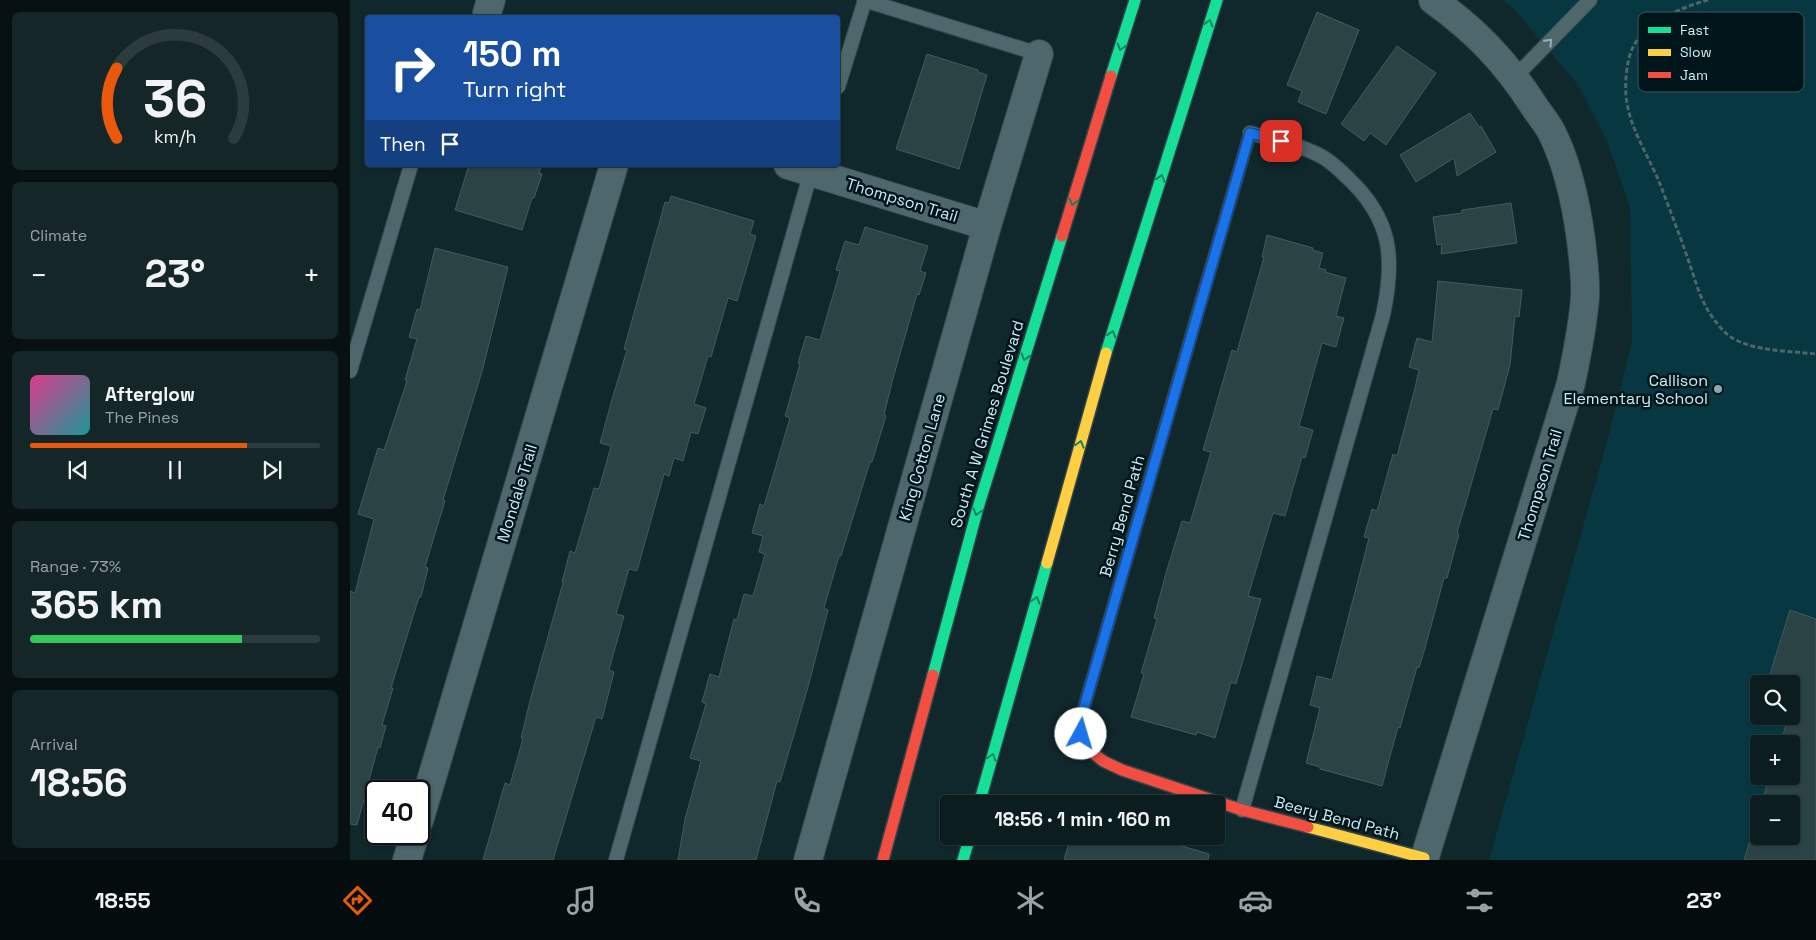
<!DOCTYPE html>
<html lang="en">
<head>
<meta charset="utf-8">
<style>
  :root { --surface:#0c1d20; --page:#152629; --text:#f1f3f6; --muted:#9aa2a5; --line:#2c3b3e; --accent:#ea580c }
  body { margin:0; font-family:"Space Grotesk",sans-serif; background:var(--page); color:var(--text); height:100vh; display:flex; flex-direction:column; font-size:19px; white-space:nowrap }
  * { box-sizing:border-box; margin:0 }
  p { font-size:16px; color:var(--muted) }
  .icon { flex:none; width:28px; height:28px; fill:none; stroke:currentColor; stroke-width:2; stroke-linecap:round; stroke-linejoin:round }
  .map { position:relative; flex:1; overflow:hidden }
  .side { display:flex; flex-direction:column; gap:12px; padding:12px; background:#071012; width:350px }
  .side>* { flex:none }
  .guide { position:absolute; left:15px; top:15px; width:475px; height:152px; border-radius:5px; box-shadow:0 1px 4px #0004,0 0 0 1px var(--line); background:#1a4fa0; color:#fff; overflow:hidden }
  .tools { position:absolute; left:1400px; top:675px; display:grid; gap:10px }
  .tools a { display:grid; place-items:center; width:50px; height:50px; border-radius:5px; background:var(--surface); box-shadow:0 1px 4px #0004,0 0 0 1px var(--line); font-size:25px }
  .speed { position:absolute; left:15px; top:780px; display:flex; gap:10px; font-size:25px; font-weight:700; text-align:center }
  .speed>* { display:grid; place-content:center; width:65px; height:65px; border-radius:50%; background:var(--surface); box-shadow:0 1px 4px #0004,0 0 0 1px var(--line); line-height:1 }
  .speed .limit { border:2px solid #111; border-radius:8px; background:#fff; color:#111 }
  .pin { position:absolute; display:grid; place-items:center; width:42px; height:42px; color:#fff; margin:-21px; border-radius:10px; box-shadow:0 2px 8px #0006 }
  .me { position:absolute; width:55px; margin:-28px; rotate:6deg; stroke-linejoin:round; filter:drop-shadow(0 0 4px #0008) }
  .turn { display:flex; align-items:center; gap:18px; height:105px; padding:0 15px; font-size:22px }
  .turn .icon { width:65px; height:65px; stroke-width:2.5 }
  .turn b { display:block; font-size:35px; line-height:42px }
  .then { display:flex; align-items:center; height:48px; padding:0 15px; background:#0003; gap:10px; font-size:19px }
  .big { font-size:38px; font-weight:700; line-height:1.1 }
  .side .widget { flex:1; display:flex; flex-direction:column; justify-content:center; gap:8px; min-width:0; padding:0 18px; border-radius:8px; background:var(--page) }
  .side .dial { align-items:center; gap:0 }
  .dial svg { height:130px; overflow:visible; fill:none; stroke:var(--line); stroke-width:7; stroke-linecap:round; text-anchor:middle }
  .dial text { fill:var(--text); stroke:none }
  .song { display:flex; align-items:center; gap:15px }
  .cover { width:60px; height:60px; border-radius:8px; background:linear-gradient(135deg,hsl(330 70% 55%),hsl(180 70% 35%)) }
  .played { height:5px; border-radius:2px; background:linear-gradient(90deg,var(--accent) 75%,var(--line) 75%) }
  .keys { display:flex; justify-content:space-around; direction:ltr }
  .heat { display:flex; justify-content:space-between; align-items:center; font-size:28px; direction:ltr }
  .charge { height:8px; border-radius:4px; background:linear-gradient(90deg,#34c759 73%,var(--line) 0) }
  .trip { position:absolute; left:590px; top:795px; width:285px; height:50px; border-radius:5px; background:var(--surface); box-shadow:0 1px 4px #0004,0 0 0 1px var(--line); font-weight:700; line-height:50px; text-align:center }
  .tab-bar { display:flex; height:80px; justify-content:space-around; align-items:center; background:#050c0d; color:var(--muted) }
  .tab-bar .icon { width:35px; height:35px }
  .tab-bar .on { color:var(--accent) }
  .tab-bar b { font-size:22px; color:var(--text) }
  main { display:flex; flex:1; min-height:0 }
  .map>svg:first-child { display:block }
</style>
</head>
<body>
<main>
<section class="side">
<div class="widget dial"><svg viewBox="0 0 100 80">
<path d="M14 69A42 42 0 1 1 86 69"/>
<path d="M14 69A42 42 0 0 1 14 26" stroke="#ea580c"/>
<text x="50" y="56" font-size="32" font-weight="700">36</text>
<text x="50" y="72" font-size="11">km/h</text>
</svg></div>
<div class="widget"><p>Climate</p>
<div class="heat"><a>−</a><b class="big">23°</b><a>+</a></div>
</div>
<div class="widget">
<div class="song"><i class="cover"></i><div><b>Afterglow</b><p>The Pines</p></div></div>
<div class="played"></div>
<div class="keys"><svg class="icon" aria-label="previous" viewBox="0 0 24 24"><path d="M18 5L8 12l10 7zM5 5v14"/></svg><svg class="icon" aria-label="pause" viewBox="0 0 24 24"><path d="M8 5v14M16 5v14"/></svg><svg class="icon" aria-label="next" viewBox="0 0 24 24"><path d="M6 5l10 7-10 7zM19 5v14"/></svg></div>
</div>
<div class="widget"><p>Range · 73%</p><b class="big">365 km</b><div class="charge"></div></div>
<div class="widget"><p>Arrival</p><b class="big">18:56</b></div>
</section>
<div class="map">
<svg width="1466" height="860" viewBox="0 0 1466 860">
  <rect width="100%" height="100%" fill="#10272b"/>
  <!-- built -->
  <path fill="#073740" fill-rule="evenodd" d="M 1152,0 L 1466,0 L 1466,860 L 1139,860 L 1258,438 L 1282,341 L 1280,208 L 1257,141 L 1228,85 L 1165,10 ZM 1409,684 L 1441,684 L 1441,716 L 1409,716 ZM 1409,744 L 1441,744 L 1441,776 L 1409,776 ZM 1409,804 L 1441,804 L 1441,836 L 1409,836 Z"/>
  <!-- building -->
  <path fill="#2c4345" stroke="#425b5c" d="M 967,12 L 1009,30 L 976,114 L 948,102 L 952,91 L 937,85 Z
    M 1047,46 L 1086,73 L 1036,145 L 1020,133 L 1014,141 L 991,124 Z
    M 577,54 L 628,70 L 628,72 L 637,75 L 609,169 L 546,149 Z
    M 1120,113 L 1129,127 L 1131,126 L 1146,152 L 1107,176 L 1104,158 L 1066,182 L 1050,155 Z
    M 119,165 L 192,165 L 189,173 L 192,174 L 184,198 L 182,198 L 172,230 L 105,210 Z
    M 321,196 L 404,221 L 400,234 L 406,236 L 387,301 L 378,298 L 361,357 L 358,356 L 344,404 L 356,408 L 348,434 L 341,432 L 333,461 L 324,458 L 319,476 L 314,474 L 287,571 L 279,569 L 266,614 L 274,616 L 259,670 L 264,672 L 252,719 L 246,717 L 203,860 L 133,860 L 155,783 L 160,785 L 173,738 L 171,738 L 181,697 L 213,583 L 212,582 L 220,551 L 225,553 L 244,488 L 249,489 L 261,446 L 250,443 L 263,396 L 277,350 L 274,349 L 315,202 L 319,203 Z
    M 1161,203 L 1167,243 L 1091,254 L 1092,244 L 1087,245 L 1083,217 L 1112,213 L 1112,210 Z
    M 515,227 L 578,246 L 570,271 L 576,273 L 569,295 L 567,294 L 542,382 L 534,415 L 536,416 L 522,462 L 520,462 L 491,556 L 489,556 L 474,608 L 478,610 L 458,687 L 430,782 L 427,781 L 406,860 L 328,860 L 335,819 L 351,761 L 340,758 L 356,704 L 352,702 L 360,674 L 369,677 L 384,619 L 387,620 L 394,594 L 403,596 L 415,554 L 409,552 L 413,536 L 402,533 L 410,504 L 414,506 L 440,418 L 435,416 L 450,364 L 448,363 L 456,336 L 470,340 L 490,271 L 486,270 L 495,241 L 509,245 Z
    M 917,235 L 963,248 L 962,250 L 973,253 L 969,268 L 976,270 L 975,272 L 996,278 L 986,316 L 994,318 L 986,347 L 972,343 L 949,426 L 963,430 L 955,458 L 952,457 L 935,516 L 923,513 L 898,596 L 911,599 L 886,684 L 881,682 L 865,738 L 847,732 L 846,735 L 781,717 L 794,674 L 791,673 L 807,619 L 804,618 L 816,573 L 832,521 L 840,523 L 861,452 L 853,450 L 882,350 L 887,352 L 914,257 L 912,257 Z
    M 85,248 L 158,267 L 133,368 L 93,500 L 95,501 L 75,567 L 78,568 L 71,597 L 69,597 L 41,688 L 43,688 L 32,725 L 36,726 L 30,748 L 28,747 L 7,825 L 0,824 L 0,591 L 5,593 L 24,519 L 8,514 L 28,448 L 34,450 L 57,381 L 55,380 L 67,339 L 59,337 L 67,309 L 70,310 Z
    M 1088,281 L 1172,290 L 1169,317 L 1165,316 L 1160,365 L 1148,410 L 1143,409 L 1107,533 L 1109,534 L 1097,578 L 1094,578 L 1075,648 L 1069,668 L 1067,667 L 1050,728 L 1048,727 L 1032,786 L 970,769 L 970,767 L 956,763 L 970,708 L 960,705 L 967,676 L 982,680 L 1019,538 L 1014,537 L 1022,509 L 1027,511 L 1043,454 L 1047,456 L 1065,388 L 1069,370 L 1059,367 L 1067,338 L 1082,342 Z
    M 1440,610 L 1466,619 L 1466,860 L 1394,860 L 1409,812 L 1409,836 L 1441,836 L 1441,804 L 1411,804 L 1420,776 L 1441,776 L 1441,744 L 1430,744 L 1439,716 L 1441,716 L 1441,684 L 1417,684 Z
    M 721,836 L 799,836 L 859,854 L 858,860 L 714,860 Z"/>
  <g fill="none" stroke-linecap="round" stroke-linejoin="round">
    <defs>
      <path id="lane" d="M 514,0 L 689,54
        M 1165,77 L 1240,0
        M 488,87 L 515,0
        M 0,371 L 61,165
        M 892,810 L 1033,315 C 1045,259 1042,220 999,179 C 990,170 979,160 969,155 C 947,144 923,139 900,133
        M 266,860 L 462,168"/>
      <path id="street" d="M 137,18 L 137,13 L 141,0
        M 438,165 L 637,226
        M 69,821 L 264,165
        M 57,860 L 65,834
        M 458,860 L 637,226 L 689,54
        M 1074,860 L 1221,383 C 1227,354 1233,326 1235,297 C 1236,278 1233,258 1231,240 C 1226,203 1218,164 1201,131 C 1196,122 1189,114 1184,106 C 1155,61 1126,31 1083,0"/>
      <path id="fast" d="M 761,76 L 785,0
        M 756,353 L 867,0
        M 583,675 L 627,511 L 712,236
        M 739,690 L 850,305
        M 629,804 L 697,563
        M 613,860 L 620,836"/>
      <path id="slow" d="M 697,563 L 756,353
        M 958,827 L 1074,858"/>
      <path id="jam" d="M 712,236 L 761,76
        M 850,305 L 900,133
        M 739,690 L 733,711 L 731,735 L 737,748 L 753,761 L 772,770 L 892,810 L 958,827
        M 533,860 L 583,675"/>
    </defs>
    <!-- lane casing -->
    <use href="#lane" stroke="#324448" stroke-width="16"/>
    <!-- street casing -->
    <use href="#street" stroke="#324448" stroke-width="30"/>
    <!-- fast casing -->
    <use href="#fast" stroke="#324448" stroke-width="14"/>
    <!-- slow casing -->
    <use href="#slow" stroke="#324448" stroke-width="14"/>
    <!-- jam casing -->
    <use href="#jam" stroke="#324448" stroke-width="14"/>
    <!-- path -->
    <path stroke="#50656a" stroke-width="3" stroke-dasharray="5 2.5" stroke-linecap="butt" d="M 1358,0 C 1332,7 1296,22 1283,47 C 1276,61 1274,88 1277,103 C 1281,130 1300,159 1310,184 C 1320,210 1330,236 1339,262 C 1344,276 1348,292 1355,305 C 1360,315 1369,327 1378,335 C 1398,351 1440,351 1466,354"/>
    <!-- lane -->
    <use href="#lane" stroke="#4d676c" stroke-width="14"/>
    <!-- street -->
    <use href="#street" stroke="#4d676c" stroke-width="28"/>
    <!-- fast -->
    <use href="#fast" stroke="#16e098" stroke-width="11"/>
    <!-- slow -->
    <use href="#slow" stroke="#ffcf43" stroke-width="11"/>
    <!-- jam -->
    <use href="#jam" stroke="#f24e42" stroke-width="11"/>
  </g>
  <!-- one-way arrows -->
  <defs><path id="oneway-chevron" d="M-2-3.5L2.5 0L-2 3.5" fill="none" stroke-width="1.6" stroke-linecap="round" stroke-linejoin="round" transform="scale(1.25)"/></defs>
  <g stroke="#0c855f">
    <use href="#oneway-chevron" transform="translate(859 23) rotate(-73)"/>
    <use href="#oneway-chevron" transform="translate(771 47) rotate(107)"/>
    <use href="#oneway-chevron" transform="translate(811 178) rotate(-73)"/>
    <use href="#oneway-chevron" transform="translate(723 202) rotate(107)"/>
    <use href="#oneway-chevron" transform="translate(762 334) rotate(-73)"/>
    <use href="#oneway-chevron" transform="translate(675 357) rotate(107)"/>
    <use href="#oneway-chevron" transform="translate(730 444) rotate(-74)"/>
    <use href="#oneway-chevron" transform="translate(627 512) rotate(106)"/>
    <use href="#oneway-chevron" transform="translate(686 600) rotate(-74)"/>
    <use href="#oneway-chevron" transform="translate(642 757) rotate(-74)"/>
  </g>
  <use stroke="#92b1b8" href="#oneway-chevron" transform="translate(1199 42) rotate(-46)"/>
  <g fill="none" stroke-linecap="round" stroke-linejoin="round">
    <defs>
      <path id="route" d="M 731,734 L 733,711 L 900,133 L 931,141"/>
    </defs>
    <!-- route casing -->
    <use href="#route" stroke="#114b97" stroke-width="12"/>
    <!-- route -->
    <use href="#route" stroke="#1a73e8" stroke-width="9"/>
  </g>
  <!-- markers -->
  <circle fill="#89a8af" stroke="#00151a" stroke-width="2" cx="1368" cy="389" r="5"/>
  <g text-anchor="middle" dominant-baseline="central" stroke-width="5" stroke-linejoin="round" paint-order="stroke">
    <!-- street labels -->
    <g font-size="16" fill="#caeef6" stroke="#00151a">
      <text transform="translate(552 200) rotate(17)">Thompson Trail</text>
      <text transform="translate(637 424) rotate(-73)">South A W Grimes Boulevard</text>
      <text transform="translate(572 457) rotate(-74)">King Cotton Lane</text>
      <text transform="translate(1190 485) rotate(-73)">Thompson Trail</text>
      <text transform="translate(167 493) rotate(-73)">Mondale Trail</text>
      <text transform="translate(772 516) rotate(-74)">Berry Bend Path</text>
      <text transform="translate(987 818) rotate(15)">Beery Bend Path</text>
    </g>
    <!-- poi labels -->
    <g font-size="16" fill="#caeef6" stroke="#00151a" text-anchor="end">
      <text x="1358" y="380">Callison<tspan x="1358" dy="18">Elementary School</tspan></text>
    </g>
  </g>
  <!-- legend -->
  <rect x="1288" y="12" width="166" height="80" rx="8" fill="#00151a" stroke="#3d565c" stroke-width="1"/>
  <rect x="1298" y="27" width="23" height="6" fill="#16e098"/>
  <rect x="1298" y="49" width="23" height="7" fill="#ffcf43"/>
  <rect x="1298" y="72" width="23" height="6" fill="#f24e42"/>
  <g font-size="14" fill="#caeef6">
    <text x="1330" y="35">Fast</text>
    <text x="1330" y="57">Slow</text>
    <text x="1330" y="80">Jam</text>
  </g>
</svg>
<div class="tools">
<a><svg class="icon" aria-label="search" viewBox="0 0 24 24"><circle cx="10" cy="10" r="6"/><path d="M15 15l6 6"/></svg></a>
<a>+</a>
<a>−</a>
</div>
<div class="speed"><div class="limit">40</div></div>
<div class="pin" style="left:931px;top:141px;background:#d93025"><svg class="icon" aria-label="arrive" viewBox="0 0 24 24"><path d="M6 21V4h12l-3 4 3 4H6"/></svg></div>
<svg class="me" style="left:731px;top:734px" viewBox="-20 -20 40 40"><circle r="19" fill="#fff"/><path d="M0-13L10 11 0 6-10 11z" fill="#1a73e8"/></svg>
<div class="trip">18:56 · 1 min · 160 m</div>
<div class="guide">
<div class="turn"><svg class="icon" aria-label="right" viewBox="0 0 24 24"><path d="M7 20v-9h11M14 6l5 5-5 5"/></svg><div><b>150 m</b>Turn right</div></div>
<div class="then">Then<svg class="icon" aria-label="arrive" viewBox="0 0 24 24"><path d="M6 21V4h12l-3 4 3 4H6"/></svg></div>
</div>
</div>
</main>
<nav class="tab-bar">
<b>18:55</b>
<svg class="icon on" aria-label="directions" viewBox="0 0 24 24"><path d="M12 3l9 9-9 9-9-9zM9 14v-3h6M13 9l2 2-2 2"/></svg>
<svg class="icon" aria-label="music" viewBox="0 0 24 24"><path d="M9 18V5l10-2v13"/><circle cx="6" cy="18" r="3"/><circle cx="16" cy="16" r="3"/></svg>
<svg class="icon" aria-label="phone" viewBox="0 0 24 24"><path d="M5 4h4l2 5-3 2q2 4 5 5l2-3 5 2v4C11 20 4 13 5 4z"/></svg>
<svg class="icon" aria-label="climate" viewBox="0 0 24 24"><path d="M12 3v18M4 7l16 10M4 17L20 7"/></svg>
<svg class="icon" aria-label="car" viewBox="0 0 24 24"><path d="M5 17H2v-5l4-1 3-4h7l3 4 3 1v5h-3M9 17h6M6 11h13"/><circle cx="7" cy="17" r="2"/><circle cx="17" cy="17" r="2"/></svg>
<svg class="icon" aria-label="filters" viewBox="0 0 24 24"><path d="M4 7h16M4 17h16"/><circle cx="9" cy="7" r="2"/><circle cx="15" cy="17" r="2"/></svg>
<b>23°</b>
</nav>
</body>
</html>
